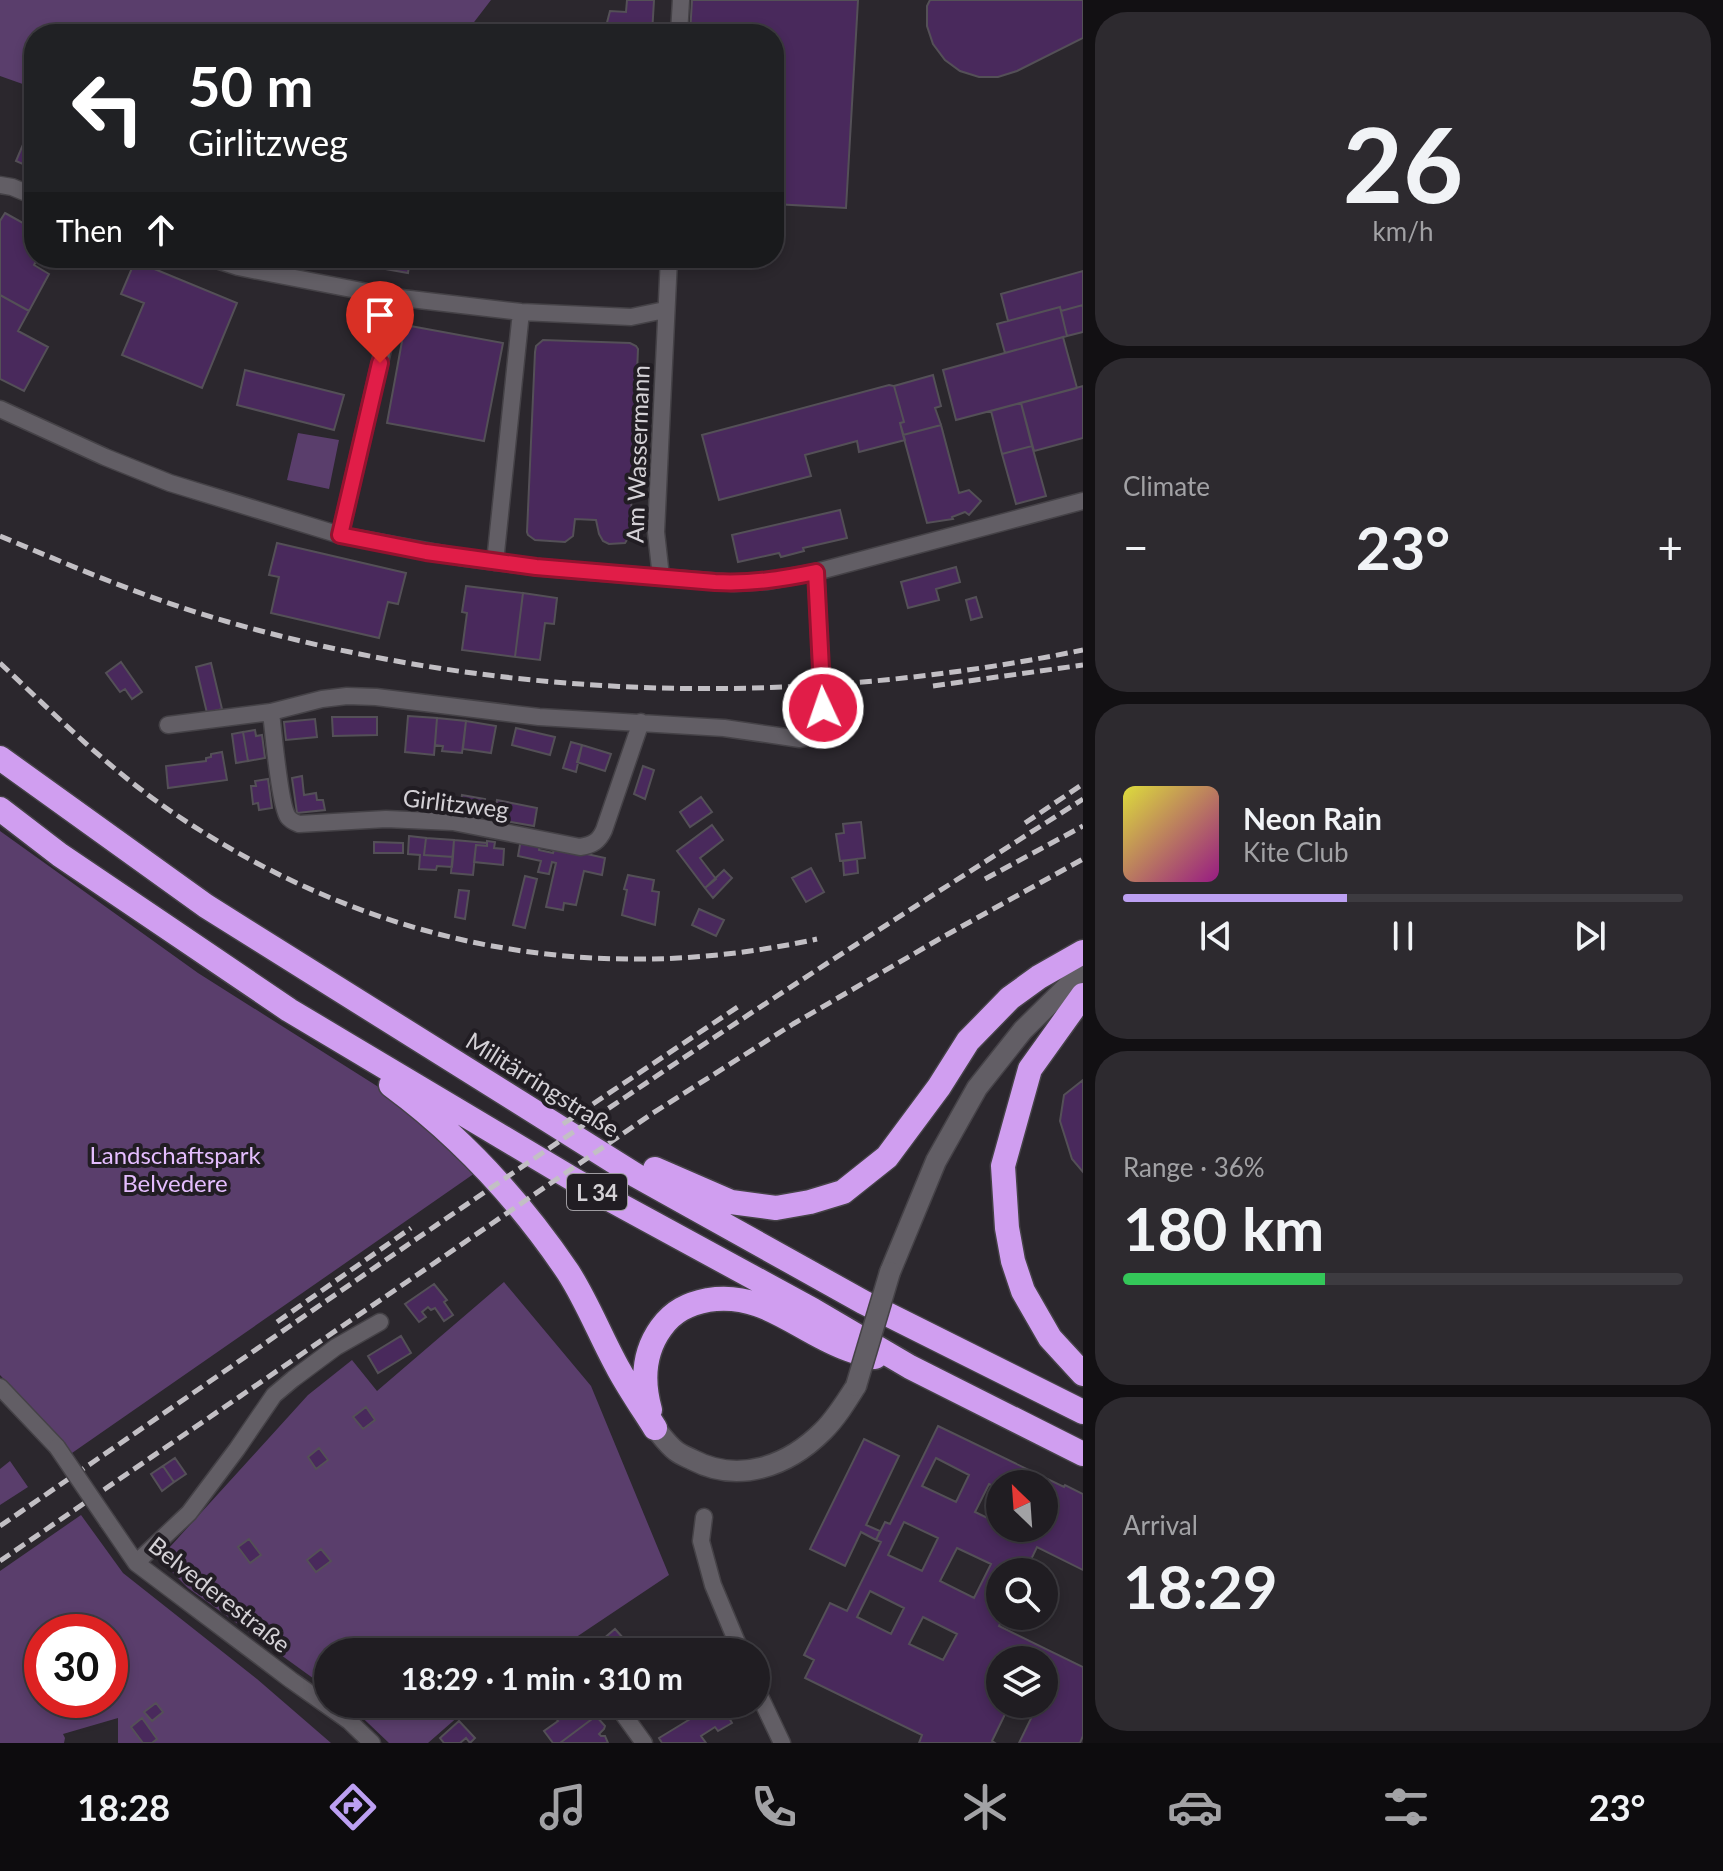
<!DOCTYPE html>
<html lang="en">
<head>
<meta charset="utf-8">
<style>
  :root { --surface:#201d22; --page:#2d2a2f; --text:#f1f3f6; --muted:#a2a2a5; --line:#3d3b40; --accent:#bca0f2 }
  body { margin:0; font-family:Lato,sans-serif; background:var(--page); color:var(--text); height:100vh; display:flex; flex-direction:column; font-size:30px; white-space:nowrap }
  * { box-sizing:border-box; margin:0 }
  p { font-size:26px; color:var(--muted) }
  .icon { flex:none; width:44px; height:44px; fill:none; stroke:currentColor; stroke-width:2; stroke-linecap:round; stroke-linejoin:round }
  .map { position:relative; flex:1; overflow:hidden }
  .details { display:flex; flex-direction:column; gap:12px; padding:12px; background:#121013; width:640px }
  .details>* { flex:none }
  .hud { position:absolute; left:24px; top:24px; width:760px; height:244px; border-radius:32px; box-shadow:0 4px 12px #0003,0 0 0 2px var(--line); background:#202124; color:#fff; overflow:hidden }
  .needle { width:52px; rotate:335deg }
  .buttons { position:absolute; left:986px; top:1470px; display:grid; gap:16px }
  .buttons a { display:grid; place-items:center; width:72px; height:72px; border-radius:50%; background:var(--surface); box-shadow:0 4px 12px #0003,0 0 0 2px var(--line); font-size:40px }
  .speed { position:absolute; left:24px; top:1614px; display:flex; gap:16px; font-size:40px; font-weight:700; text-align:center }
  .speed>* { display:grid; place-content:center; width:104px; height:104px; border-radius:50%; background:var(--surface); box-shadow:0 4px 12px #0003,0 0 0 2px var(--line); line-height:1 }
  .speed .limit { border:12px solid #d22; background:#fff; color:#111 }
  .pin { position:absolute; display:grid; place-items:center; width:68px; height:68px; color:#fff; margin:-82px -34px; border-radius:50% 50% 50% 0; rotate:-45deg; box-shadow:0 0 8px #0007 }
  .pin .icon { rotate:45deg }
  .me { position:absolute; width:88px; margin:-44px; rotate:357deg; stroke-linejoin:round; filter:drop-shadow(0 0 6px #0008) }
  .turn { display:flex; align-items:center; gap:28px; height:168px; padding:0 32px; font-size:36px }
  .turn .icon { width:104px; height:104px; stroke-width:2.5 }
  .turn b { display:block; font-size:56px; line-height:68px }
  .then { display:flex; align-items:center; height:76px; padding:0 32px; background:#0003; gap:16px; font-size:30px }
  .big { font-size:60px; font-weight:700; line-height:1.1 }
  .details .widget { flex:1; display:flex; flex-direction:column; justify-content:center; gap:12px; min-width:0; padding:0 28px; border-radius:32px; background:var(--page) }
  .details .dial { align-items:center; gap:0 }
  .dial b { font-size:104px; line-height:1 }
  .song { display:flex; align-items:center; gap:24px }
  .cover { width:96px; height:96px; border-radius:12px; background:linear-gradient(135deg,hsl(60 70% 55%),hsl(310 70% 35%)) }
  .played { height:8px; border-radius:4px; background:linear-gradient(90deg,var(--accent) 40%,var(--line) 40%) }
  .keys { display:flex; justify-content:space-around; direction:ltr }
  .heat { display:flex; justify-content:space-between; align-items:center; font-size:44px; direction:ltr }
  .charge { height:12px; border-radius:6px; background:linear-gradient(90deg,#34c759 36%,var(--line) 0) }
  .trip { position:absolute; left:314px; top:1638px; width:456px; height:80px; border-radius:40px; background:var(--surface); box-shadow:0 4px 12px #0003,0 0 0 2px var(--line); font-weight:700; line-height:80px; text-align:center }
  .tabs { display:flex; height:128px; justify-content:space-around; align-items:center; background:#0d0c0e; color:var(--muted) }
  .tabs .icon { width:56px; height:56px }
  .tabs .current { color:var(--accent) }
  .tabs b { font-size:36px; color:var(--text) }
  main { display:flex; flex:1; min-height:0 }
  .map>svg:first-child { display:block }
</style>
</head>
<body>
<main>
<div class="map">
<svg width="1083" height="1743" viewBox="0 0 1083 1743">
  <rect width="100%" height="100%" fill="#2b272d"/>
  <!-- green -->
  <path fill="#5a3e6c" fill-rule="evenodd" d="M 0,0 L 491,0 L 468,30 L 469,34 L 34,34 L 34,88 L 0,76 Z
    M 298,433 L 339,440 L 329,489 L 287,480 Z
    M 0,831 L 198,973 L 388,1093 L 475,1173 L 72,1453 L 0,1375 Z
    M 504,1282 L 591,1386 L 669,1575 L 554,1652 L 328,1652 L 328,1689 L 188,1588 L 159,1559 L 308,1395 L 352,1360 L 377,1391 Z
    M 10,1461 L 28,1487 L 0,1505 L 0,1469 Z
    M 81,1515 L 123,1573 L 257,1679 L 331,1743 L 118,1743 L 118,1718 L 63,1734 L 65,1738 L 64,1743 L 0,1743 L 0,1571 ZM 42,1632 L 110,1632 L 110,1700 L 42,1700 Z
    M 348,1704 L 476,1704 L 460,1715 L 428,1743 L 389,1743 Z"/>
  <!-- building -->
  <path fill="#49295c" stroke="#545057" stroke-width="2" fill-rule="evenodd" d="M 627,0 L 654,0 L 652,34 L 604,34 L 610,11 L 626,12 Z
    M 692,0 L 858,0 L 846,208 L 774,204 L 774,34 L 690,34 Z
    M 930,0 L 1083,0 L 1083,38 L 1017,71 L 998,77 L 979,77 L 960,71 L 945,60 L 933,44 L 927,26 L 927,6 Z
    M 33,121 L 34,121 L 34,169 L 16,161 Z
    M 5,213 L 34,229 L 34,258 L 38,258 L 34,265 L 49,274 L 29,311 L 0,295 L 0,221 Z
    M 324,258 L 410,258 L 408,273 Z
    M 135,261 L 237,303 L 202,388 L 122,355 L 144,303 L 121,294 Z
    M 1083,271 L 1083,305 L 1061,311 L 1060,307 L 1008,321 L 1001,294 Z
    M 0,295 L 29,311 L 18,331 L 48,347 L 24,391 L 0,379 Z
    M 1083,305 L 1083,332 L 1067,336 L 1061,311 Z
    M 1060,307 L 1067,336 L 1005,353 L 997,324 Z
    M 405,325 L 503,343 L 484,441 L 387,423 Z
    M 1063,337 L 1077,388 L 956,420 L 943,370 Z
    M 543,340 L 630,343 L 636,346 L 638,349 L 630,535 L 625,543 L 609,544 L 603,541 L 599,534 L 596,520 L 575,519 L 573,536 L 565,542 L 535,540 L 528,535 L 527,532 L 535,352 L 536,346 Z
    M 245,370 L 344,395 L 334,430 L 237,405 Z
    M 933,375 L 941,406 L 935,408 L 941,425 L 903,435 L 900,423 L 904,422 L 894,386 Z
    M 889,385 L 894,386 L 904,422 L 900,423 L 905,440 L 859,452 L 857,441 L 805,455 L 811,476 L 719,500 L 702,435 Z
    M 1083,386 L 1083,438 L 1034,451 L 1021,403 Z
    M 1021,403 L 1032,446 L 1002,454 L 991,411 Z
    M 941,425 L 959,493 L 969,490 L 981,501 L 969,515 L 965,512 L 952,517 L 953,519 L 927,523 L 903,435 Z
    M 1032,446 L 1046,496 L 1016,504 L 1002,454 Z
    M 840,510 L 847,538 L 803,548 L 804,551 L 781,557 L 779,553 L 738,562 L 732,535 Z
    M 277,543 L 406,573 L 398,604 L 388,602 L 379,638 L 271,613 L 279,577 L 269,575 Z
    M 956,567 L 960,582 L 936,589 L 939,600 L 908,608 L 901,582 Z
    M 466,586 L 523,593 L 515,657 L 462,650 L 467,613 L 462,612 Z
    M 523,593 L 557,598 L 554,624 L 545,623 L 540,660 L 515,657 Z
    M 976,597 L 982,617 L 971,620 L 966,600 Z
    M 121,662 L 142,692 L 132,699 L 125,689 L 120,692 L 106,673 Z
    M 211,663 L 222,709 L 207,713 L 196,667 Z
    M 408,716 L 437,718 L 434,755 L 405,752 Z
    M 332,717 L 377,717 L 377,735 L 333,736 Z
    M 437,718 L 466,721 L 462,753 L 442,751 L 443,746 L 435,745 Z
    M 315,719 L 317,737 L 286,740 L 284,722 Z
    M 466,721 L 496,726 L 491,753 L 463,749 Z
    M 516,728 L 555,737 L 550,755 L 512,745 Z
    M 255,730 L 256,736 L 262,735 L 265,758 L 248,761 L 243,732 Z
    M 243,732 L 248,761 L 236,763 L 232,734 Z
    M 571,742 L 582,745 L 576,772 L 563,768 Z
    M 582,745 L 611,754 L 605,771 L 577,762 Z
    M 222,752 L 227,780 L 168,788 L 166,766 L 206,761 L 206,758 L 211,757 L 211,754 Z
    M 643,766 L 654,770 L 645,799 L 634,794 Z
    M 302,776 L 304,795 L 316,793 L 317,800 L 323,800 L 325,810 L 297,813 L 292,778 Z
    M 268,779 L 272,808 L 259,810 L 258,803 L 253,804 L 251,786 L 256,786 L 255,781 Z
    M 462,795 L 485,799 L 481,818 L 459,814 Z
    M 701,797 L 712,812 L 690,827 L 680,812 Z
    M 497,800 L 537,808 L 534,826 L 505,821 L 506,815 L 495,813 Z
    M 861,822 L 865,858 L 840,861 L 836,834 L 844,833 L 843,824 Z
    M 712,825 L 723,840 L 700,858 L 716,879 L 705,888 L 677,851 Z
    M 409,836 L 426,838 L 424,855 L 453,857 L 452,867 L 437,866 L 436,870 L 419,869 L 420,855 L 408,854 Z
    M 426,838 L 454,840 L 453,857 L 424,855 Z
    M 521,839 L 540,843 L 539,850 L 553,853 L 555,847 L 605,858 L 602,875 L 584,871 L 576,905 L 564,903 L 563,910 L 546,907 L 556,863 L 552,862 L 549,874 L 538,872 L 541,861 L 518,856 Z
    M 454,840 L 487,843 L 487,846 L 476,845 L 473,875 L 451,873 Z
    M 487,841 L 495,842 L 494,848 L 504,849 L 503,865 L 474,862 L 476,845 L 487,846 Z
    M 374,842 L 403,843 L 403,853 L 374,853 Z
    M 857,859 L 858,873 L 844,875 L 843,861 Z
    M 811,868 L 824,892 L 806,902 L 792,878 Z
    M 724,870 L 732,878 L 713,898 L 705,888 Z
    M 628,875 L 654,880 L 652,891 L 659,892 L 655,925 L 622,915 L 627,890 L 624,889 Z
    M 525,876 L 537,879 L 525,928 L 513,925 Z
    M 459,890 L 469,891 L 465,919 L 455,917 Z
    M 699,909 L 724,920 L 716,936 L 692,925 Z
    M 1083,1080 L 1083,1172 L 1072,1159 L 1060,1121 L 1064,1095 Z
    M 434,1284 L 447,1300 L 444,1302 L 453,1315 L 444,1321 L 435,1308 L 431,1310 L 428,1307 L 422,1312 L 426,1317 L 419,1322 L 405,1304 Z
    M 401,1336 L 411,1353 L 378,1373 L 368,1356 Z
    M 366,1407 L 375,1420 L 363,1429 L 353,1417 Z
    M 938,1426 L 1064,1487 L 1065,1485 L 1083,1494 L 1083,1570 L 1037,1547 L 1025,1572 L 1000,1572 L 1000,1616 L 1004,1616 L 999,1626 L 1083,1667 L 1083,1736 L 1080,1743 L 1019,1743 L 1038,1704 L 1044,1704 L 1044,1660 L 1000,1660 L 1000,1704 L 1010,1704 L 992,1741 L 995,1743 L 919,1743 L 922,1735 L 805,1678 L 814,1660 L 804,1655 L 830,1603 L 847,1611 L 881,1542 L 876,1540 L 885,1522 L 890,1524 ZM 936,1458 L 969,1475 L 956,1502 L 922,1486 ZM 989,1484 L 1000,1490 L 1000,1484 L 1044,1484 L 1044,1528 L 1000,1528 L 1000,1524 L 975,1512 ZM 904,1522 L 938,1538 L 922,1571 L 888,1555 ZM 957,1548 L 991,1564 L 974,1598 L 940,1581 ZM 870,1591 L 904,1608 L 891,1634 L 857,1617 ZM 923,1617 L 957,1634 L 943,1660 L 909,1644 Z
    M 864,1439 L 899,1456 L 866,1525 L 880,1531 L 876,1540 L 861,1532 L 845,1566 L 810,1549 Z
    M 319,1448 L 328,1460 L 316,1469 L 308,1457 Z
    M 175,1458 L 186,1474 L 174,1482 L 163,1466 Z
    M 163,1466 L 174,1482 L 162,1491 L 151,1474 Z
    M 249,1539 L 261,1555 L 250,1563 L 238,1547 Z
    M 321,1549 L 331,1561 L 316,1572 L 307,1560 Z
    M 251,1618 L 263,1626 L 256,1635 L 245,1627 Z
    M 615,1629 L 624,1639 L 614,1647 L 617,1652 L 581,1652 L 594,1642 L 596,1645 Z
    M 156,1703 L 163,1712 L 152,1721 L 144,1712 Z
    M 545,1704 L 588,1704 L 596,1716 L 560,1743 L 553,1743 L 544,1731 L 558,1721 Z
    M 715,1704 L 721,1704 L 732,1723 L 718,1731 L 715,1727 L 701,1736 L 706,1743 L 662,1743 L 659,1738 Z
    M 596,1716 L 605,1726 L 604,1729 L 599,1734 L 601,1736 L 605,1736 L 608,1743 L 560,1743 Z
    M 142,1718 L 157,1739 L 152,1743 L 143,1743 L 131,1727 Z
    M 459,1721 L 475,1738 L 470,1743 L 466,1738 L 460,1743 L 444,1743 L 440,1738 Z"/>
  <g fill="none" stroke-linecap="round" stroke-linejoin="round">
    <defs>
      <path id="street" d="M 679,34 L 681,0
        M 0,185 L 12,187 L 34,196
        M 210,258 L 238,267 L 393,297 L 521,312 L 631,317 L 665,310
        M 0,409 L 105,457 L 170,483 L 340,535 L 460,557 L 536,567 L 593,572 L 734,583 L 768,581 L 816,572 L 1083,501
        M 340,535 L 387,332 L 393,297
        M 495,562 L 521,312
        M 661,577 L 656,532 L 669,258
        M 271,712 C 273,730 280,806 288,817 C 291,821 294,822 299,824 L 386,819 L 453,822 L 580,847 C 593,845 599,841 604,830 L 641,722
        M 168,725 L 271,712 L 322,699 L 347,696 L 376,697 L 539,717 L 724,728 L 800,739 L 815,736 L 821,728 L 823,708 L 816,572
        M 0,1387 L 57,1447
        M 704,1517 L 701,1541 L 713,1585 L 741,1652
        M 108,1522 L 136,1563 L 291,1680 L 349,1721 L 372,1743
        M 136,1563 L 189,1513 L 237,1449 L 274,1395 L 293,1379 L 336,1347 L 380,1322
        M 756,1688 L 782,1743
        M 616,1704 L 644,1743"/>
      <path id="secondary" d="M 890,1272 L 936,1161 L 977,1088 L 1023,1030 L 1083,971
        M 655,1428 C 661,1435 668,1445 676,1451 C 681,1455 687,1457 693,1460 C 739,1484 788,1466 823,1431 C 836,1418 846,1402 856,1386"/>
      <path id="highway" d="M 0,758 L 206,906 L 637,1176 L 863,1302 L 1083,1412
        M 0,809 L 60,855 L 174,932 L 289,1010 L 346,1044 L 576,1181 L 813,1310 L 910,1367 L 1083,1454
        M 1083,995 L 1030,1069 L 1003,1166 L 1007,1228 L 1013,1261 L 1023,1291 L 1050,1338 L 1083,1374
        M 391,1085 C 460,1136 520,1201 568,1272 C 588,1303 601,1338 619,1370 C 630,1390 643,1409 655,1428
        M 655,1169 L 731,1202 L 776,1208 L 810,1202 L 843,1192 L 887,1157 L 939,1087 L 968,1041 L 1010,998 L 1039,977 L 1083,952
        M 650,1410 C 642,1381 643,1353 661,1328 C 673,1311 688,1304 708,1300 C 763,1291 797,1330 845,1348 C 854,1352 865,1354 875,1357"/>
    </defs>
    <!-- street casing -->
    <use href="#street" stroke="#454247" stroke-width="19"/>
    <!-- secondary casing -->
    <use href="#secondary" stroke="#454247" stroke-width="23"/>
    <!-- highway casing -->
    <use href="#highway" stroke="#454247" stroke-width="27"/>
    <!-- street -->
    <use href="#street" stroke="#625e65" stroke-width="16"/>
    <!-- secondary -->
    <use href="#secondary" stroke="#625e65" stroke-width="20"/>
    <!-- highway -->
    <use href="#highway" stroke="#d09ef0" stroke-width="24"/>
    <!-- rail -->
    <path stroke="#c2bfc4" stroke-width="5" stroke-dasharray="12 6" stroke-linecap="butt" d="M 0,536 C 76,568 153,601 232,623 C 510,702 800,708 1083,650
      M 0,663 C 54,714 108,768 169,810 C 364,943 586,990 817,939
      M 933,686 L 1083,665
      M 1025,823 L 1083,784
      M 985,879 L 1083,826
      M 563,1124 L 739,1006
      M 277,1322 L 411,1228
      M 0,1526 C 209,1383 416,1237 627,1096 C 777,994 930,897 1083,799
      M 0,1561 L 653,1113 L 793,1024 L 941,938 L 1083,859"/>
    <defs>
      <path id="street-bridge" d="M 57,1447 L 108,1522"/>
      <path id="secondary-bridge" d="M 856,1386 L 890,1272"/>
    </defs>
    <!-- street-bridge casing -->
    <use href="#street-bridge" stroke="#454247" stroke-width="19" stroke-linecap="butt"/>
    <!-- secondary-bridge casing -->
    <use href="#secondary-bridge" stroke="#454247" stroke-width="23" stroke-linecap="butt"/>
    <!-- street-bridge -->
    <use href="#street-bridge" stroke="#625e65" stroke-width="16"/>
    <!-- secondary-bridge -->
    <use href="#secondary-bridge" stroke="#625e65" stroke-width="20"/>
  </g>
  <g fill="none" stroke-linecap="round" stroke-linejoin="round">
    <defs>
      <path id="route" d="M 380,363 L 340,535 L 426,552 L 536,567 L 715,582 C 750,584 782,579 816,572 L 823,708"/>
    </defs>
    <!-- route casing -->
    <use href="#route" stroke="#92132f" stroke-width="20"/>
    <!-- route -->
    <use href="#route" stroke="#e11d48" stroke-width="14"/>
  </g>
  <g text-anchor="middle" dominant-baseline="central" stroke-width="8" stroke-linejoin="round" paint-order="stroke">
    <!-- shield labels -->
    <rect fill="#211d23" stroke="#9e9ba0" stroke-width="2" x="567" y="1174" width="60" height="36" rx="6"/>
    <g font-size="22" font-weight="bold" fill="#d4d1d6">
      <text x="597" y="1192">L 34</text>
    </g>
    <!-- street labels -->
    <g font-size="24" fill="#d4d1d6" stroke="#211d23">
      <text transform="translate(637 454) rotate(-88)">Am Wassermann</text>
      <text transform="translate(456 803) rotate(7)">Girlitzweg</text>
      <text transform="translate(543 1084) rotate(32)">Militärringstraße</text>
      <text transform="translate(220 1594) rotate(38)">Belvederestraße</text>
    </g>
    <!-- park labels -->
    <g font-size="24" fill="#e4bdfe" stroke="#211d23">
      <text x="175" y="1154">Landschaftspark<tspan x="175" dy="28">Belvedere</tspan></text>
    </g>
  </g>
</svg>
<div class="buttons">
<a><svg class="needle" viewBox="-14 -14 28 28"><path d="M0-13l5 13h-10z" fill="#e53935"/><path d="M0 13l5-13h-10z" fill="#a2a2a5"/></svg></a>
<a><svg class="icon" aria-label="search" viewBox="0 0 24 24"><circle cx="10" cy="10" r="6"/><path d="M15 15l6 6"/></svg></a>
<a><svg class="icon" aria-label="layers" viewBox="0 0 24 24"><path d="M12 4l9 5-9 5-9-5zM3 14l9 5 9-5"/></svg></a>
</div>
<div class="speed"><div class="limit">30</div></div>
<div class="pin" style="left:380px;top:363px;background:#d93025"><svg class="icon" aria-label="arrive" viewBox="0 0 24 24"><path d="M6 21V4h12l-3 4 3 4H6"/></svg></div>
<svg class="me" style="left:823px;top:708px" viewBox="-20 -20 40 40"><circle r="17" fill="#e11d48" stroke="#fff" stroke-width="3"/><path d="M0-11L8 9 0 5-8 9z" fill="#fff"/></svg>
<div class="trip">18:29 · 1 min · 310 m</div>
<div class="hud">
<div class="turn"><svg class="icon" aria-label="left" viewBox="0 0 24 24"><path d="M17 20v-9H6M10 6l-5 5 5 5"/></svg><div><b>50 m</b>Girlitzweg</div></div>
<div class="then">Then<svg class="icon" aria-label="ahead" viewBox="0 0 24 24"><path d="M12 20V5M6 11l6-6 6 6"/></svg></div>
</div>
</div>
<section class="details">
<div class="widget dial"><b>26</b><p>km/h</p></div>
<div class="widget"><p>Climate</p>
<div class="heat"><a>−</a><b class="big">23°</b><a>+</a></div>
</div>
<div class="widget">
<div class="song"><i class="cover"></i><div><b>Neon Rain</b><p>Kite Club</p></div></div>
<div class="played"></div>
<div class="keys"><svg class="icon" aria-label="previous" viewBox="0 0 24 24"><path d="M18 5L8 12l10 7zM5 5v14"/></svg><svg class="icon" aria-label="pause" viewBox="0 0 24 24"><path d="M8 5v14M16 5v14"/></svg><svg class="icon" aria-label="next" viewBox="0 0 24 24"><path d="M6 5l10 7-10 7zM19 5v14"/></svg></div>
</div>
<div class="widget"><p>Range · 36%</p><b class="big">180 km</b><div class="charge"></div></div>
<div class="widget"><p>Arrival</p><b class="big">18:29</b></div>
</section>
</main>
<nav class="tabs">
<b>18:28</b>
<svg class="icon current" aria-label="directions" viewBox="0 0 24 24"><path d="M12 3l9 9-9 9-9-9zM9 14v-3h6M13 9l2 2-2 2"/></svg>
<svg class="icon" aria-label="music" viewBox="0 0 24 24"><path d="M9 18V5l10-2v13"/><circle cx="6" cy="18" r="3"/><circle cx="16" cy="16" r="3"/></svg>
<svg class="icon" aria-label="phone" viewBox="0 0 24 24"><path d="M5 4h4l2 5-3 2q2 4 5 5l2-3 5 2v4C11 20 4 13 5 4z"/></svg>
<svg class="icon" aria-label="climate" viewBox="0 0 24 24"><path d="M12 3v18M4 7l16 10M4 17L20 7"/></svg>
<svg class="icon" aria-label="car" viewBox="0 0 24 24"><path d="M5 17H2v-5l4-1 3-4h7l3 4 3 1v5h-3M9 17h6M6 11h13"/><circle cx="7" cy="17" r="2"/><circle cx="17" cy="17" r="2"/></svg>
<svg class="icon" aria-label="filters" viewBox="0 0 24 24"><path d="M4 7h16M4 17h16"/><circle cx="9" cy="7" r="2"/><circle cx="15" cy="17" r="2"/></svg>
<b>23°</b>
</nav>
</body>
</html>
